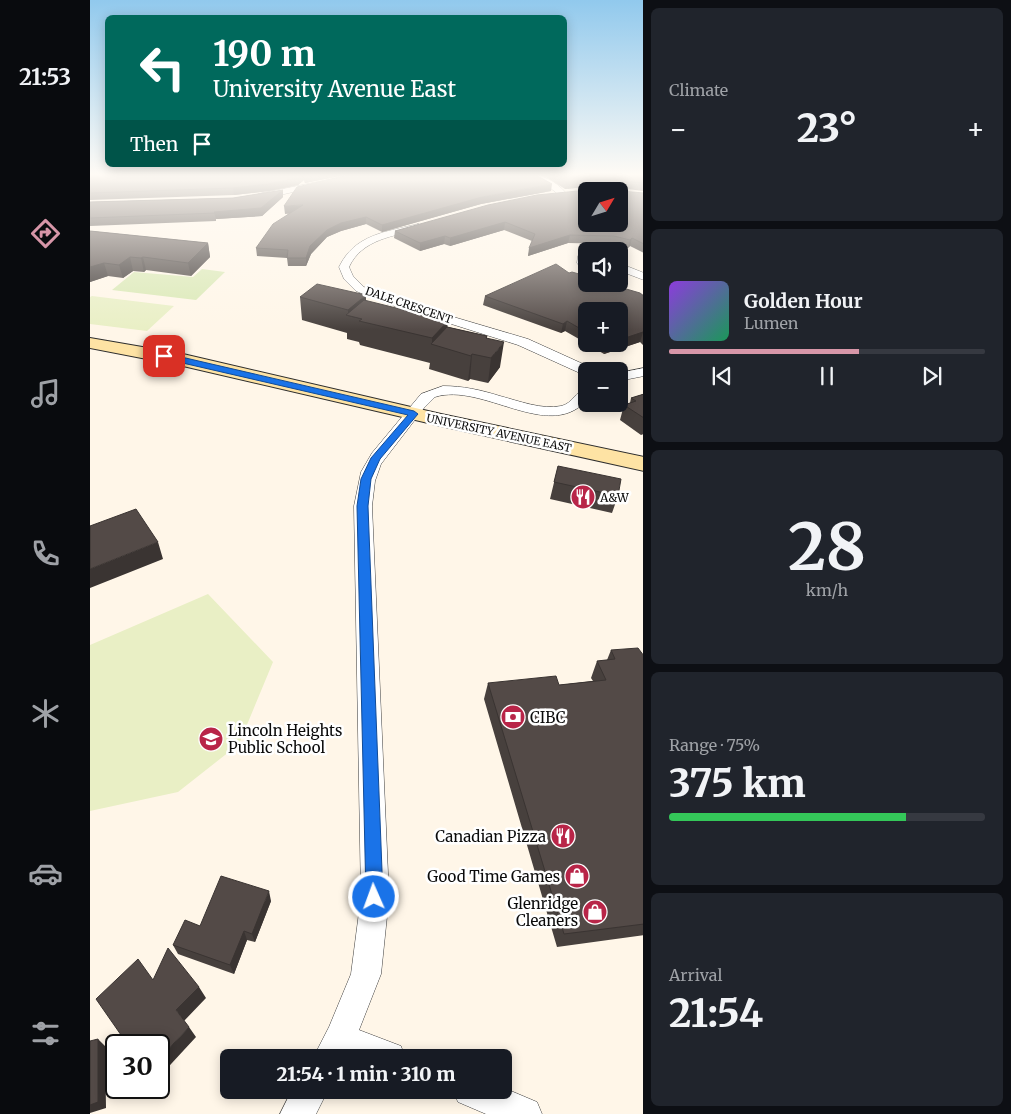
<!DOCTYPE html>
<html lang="en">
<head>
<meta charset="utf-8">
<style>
  :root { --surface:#171b24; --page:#20242c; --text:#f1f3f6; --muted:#9ea1a6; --line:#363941; --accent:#d796a8 }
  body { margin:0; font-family:Merriweather,serif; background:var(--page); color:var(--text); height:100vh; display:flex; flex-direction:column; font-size:19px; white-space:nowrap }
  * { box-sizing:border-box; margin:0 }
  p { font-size:16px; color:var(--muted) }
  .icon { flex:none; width:28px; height:28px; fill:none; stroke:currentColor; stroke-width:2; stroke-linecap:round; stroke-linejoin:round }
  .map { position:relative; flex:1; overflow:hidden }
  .drawer { display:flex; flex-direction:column; gap:8px; padding:8px; background:#0d0f14; width:368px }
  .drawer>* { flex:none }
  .hud { position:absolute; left:15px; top:15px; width:462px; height:152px; border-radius:8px; box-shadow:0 2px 12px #0003; background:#00695c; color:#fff; overflow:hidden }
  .needle { width:32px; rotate:52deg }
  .fabs { position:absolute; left:488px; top:182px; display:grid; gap:10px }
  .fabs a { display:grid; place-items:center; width:50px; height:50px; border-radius:8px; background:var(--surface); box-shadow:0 2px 12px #0003; font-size:25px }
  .speed { position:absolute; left:15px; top:1034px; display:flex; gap:10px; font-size:25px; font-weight:700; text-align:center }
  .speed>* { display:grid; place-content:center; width:65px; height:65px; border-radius:50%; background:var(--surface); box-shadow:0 2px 12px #0003; line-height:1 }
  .speed .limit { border:2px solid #111; border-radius:8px; background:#fff; color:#111 }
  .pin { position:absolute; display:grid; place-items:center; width:42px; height:42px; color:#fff; margin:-21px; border-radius:10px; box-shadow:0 2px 8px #0006 }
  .me { position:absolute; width:55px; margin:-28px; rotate:358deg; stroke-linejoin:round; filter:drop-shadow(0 0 4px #0008) }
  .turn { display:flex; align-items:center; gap:18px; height:105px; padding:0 25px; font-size:22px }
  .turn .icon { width:65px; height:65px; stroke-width:2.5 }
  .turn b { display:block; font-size:35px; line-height:42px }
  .then { display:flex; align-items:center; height:48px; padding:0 25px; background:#0003; gap:10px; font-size:19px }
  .big { font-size:38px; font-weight:800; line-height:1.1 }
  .drawer .widget { flex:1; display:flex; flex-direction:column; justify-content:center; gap:8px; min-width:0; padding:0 18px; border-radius:8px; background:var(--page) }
  .drawer .dial { align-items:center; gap:0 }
  .dial b { font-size:65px; line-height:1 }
  .song { display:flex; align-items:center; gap:15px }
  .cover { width:60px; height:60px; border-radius:8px; background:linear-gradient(135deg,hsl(270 70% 55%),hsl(150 70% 35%)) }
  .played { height:5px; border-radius:2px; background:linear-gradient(90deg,var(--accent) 60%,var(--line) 60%) }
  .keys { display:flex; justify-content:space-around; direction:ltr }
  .heat { display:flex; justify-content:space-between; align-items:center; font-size:28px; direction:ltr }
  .charge { height:8px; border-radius:4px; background:linear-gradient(90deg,#34c759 75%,var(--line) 0) }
  .trip { position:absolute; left:130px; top:1049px; width:292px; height:50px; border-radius:8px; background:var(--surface); box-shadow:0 2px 12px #0003; font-weight:800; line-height:50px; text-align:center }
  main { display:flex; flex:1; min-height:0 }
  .menu { display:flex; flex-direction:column; width:90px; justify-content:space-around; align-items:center; background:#090b0e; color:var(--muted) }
  .menu .icon { width:35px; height:35px }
  .menu .on { color:var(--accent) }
  .menu b { font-size:22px; color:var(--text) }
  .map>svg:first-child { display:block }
</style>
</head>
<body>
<main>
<nav class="menu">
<b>21:53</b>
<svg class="icon on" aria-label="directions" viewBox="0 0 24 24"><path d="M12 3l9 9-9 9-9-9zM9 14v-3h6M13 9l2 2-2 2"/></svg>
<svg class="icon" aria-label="music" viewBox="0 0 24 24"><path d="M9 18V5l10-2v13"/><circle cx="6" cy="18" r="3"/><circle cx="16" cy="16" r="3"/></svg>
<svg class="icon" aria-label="phone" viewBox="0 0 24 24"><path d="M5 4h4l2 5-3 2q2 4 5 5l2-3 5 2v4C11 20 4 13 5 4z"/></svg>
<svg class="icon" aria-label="climate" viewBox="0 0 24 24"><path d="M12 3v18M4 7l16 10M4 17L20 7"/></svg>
<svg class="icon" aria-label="car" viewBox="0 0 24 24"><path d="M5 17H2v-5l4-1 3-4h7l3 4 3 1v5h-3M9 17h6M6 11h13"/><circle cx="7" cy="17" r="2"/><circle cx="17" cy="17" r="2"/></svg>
<svg class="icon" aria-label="filters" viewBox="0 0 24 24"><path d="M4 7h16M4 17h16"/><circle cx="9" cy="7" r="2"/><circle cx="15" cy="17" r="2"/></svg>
</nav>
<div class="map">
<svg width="554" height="1114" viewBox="0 0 554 1114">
  <rect width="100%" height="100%" fill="#fff6e8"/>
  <!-- green -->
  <path fill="#d9e8b4" d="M 112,269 L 135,272 L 106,300 L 22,290 L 44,272 L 103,277 Z"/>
  <!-- pitch -->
  <path fill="#e9efc5" d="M 2,296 L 84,306 L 57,331 L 0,324 L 0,297 Z
    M 118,594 L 183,662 L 149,744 L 88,792 L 0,811 L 0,645 Z"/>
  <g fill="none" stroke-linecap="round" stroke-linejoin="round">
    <defs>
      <path id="minor" d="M 267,174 L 282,174 L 168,200 L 164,197 L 168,194 Z
        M 434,174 C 450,173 466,181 476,193 L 469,195 L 458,186 Z
        M 328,224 L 331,225 L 331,229 C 304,236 272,239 259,267 L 263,276 L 274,287 L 306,300 L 438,339 L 502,368 L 504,371 L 496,371 L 496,375 L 492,374 L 428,345 L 298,304 L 266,291 L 254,279 L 249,267 C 265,234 296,232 328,224 Z
        M 496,253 L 496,270 L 492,269 L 487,263 L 488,256 Z
        M 539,267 L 554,273 L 554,280 L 538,274 L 529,276 L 529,270 Z
        M 554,368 L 554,376 L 529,381 L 529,373 Z
        M 353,386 C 373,386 391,390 410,396 C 429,401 452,410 471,406 C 482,404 486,391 496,389 L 496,401 C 458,442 392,382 345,397 L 334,408 L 291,464 L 285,481 L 282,506 L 299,897 L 291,974 L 269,1030 L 311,1046 L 315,1058 L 223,1058 L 239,1027 L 261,974 L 271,897 L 264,506 L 271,472 L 282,453 L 331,394 Z
        M 414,1088 L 447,1102 L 452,1114 L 396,1114 L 368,1102 L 363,1090 L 414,1090 Z
        M 202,1090 L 238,1090 L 226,1114 L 190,1114 Z"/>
      <path id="secondary" d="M 0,338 L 93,354 L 351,414 L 554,457 L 554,471 L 351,426 L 93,366 L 0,348 Z"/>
    </defs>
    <!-- minor casing -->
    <use href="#minor" stroke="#3e3e3e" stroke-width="1"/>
    <!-- secondary casing -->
    <use href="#secondary" stroke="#2d2d2d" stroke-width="2"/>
    <!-- minor -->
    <use href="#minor" fill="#fff" fill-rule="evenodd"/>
    <!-- secondary -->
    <use href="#secondary" fill="#fee3a4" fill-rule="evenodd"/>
  </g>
  <!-- wall -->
  <path fill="#47403d" d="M 0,174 L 260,174 L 215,183 L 214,180 L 208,185 L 179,191 L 144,195 L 0,200 Z
    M 446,174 L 554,174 L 554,191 L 530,188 L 530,191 L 554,193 L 554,253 L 540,246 L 538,248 L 523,244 L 478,243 L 438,256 L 442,241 L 414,230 L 360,246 L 354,244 L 330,251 L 304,238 L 305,231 L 498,190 L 498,188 L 496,187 L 475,189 L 456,177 Z
    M 193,190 L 193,197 L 172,216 L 126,219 L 126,221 L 0,226 L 0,202 L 143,198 Z
    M 461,191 L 391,204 L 292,232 L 276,224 L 251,231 L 237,237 L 221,254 L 216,266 L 198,266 L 197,258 L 167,256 L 166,248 L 199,213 L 195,214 Z
    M 0,231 L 118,243 L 120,257 L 101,276 L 56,270 L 54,272 L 43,271 L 33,278 L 18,276 L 0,282 Z
    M 479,273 L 554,296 L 554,346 L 550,342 L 514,354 L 497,344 L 529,344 L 496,311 L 496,343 L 475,331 L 471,333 L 393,305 L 395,296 Z
    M 210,297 L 276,301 L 358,327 L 397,336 L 397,338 L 410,367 L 398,383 L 380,379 L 378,381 L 339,369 L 340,363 L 270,345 L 269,342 L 257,339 L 257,333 L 212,320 Z
    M 554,394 L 554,434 L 551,435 L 530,420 L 534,405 L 540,403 L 541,398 Z
    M 468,466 L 528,496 L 522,513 L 460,499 Z
    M 521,650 L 554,656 L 554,935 L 467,947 L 394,699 L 398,683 L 469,685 L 503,681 L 501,678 L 507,661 L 517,660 Z
    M 181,901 L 165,942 L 157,940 L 144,974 L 88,954 L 83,945 L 110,926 Z"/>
  <!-- shaded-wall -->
  <path fill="#3a3432" d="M 213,174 L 260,174 L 215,183 L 214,180 L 208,185 L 179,191 L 144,195 L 143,188 Z
    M 497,180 L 496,187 L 475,189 L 476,182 Z
    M 462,184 L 461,191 L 391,204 L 292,232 L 292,225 L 392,197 Z
    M 193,190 L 193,197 L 172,216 L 126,219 L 124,212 Z
    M 213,205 L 214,212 L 195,214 L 194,206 Z
    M 276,217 L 276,224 L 251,231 L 237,237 L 221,254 L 216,266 L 216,258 L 220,246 L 237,230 L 251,223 Z
    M 415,222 L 414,230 L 360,246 L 360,238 Z
    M 480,235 L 478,243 L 438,256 L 439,248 Z
    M 355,236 L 354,244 L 330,251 L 330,243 Z
    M 542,238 L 540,246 L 538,248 L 540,240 Z
    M 118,243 L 120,257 L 101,276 L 98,263 Z
    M 40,257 L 43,271 L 33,278 L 29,265 Z
    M 53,257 L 56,270 L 54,272 L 51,258 Z
    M 14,263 L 18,276 L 0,282 L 0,267 Z
    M 276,295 L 276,319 L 272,319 L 258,316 L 258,310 Z
    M 358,321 L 356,346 L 342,344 L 342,338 Z
    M 477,321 L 475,331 L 471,333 L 473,324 Z
    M 553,332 L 550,342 L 514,354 L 517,344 L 529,344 L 529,340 Z
    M 414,342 L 410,367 L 398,383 L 401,358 Z
    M 382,354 L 380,379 L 378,381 L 381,356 Z
    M 68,542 L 73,559 L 0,588 L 0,569 Z
    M 179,891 L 181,901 L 165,942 L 162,934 Z
    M 154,931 L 157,940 L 144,974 L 140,965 Z
    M 109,987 L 116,998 L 94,1021 L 86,1010 Z
    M 99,1027 L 106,1037 L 69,1077 L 69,1059 Z
    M 8,1039 L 15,1046 L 16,1108 L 0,1113 L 0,1105 Z"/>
  <!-- building -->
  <path fill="#534a47" stroke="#3a3432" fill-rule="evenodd" d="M 0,174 L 213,174 L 208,178 L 178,184 L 143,188 L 0,193 Z
    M 216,174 L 228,174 L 214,177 Z
    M 263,174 L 444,174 L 462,184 L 392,197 L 292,225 L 276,217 L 251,223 L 237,230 L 220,246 L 216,258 L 197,258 L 198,250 L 166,248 L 183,224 L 213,205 L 194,206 L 207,187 Z
    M 463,174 L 554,174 L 554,183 L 531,181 L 526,184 L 529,186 L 530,191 L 554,193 L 554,244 L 542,238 L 540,240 L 524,236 L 480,235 L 439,248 L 445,234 L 415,222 L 360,238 L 355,236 L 330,243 L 305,231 L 398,205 L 447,195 L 498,190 L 499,186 L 503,185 L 502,182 L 497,180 L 476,182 ZM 496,191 L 529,191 L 529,224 L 496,224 Z
    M 193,190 L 171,208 L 124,212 L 125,213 L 0,218 L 0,202 L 143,198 Z
    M 0,231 L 118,243 L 98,263 L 53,257 L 51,258 L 40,257 L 29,265 L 14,263 L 0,267 Z
    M 466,264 L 479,273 L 482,272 L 496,276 L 496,284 L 519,284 L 550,293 L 554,296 L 554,333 L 553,332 L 529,340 L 529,311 L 496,311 L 496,332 L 477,321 L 473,324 L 395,296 Z
    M 227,284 L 276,295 L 258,310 L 210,297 Z
    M 274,300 L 358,321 L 342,338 L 269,321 L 272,319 L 256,315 Z
    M 357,327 L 397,336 L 396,338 L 414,342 L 401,358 L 382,354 L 381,356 L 341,344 Z
    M 554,394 L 554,418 L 534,405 L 546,401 L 541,398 Z
    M 468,466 L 531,479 L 528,496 L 464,482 Z
    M 46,509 L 68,542 L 0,569 L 0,526 Z
    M 548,648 L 554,656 L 554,924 L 474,934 L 398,683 L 466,676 L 469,685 L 516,680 L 507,661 L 525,659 L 521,650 Z
    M 131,876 L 179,891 L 162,934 L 154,931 L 140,965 L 83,945 L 95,920 L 110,926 Z
    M 78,948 L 109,987 L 86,1010 L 99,1027 L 69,1059 L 69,1045 L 38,1045 L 6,999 L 48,959 L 63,980 Z
    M 8,1039 L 8,1102 L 0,1105 L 0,1041 Z"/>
  <!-- sky -->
  <linearGradient id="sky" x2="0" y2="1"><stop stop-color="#91c9ed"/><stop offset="0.53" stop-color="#fffbf5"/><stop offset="1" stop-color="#fffbf5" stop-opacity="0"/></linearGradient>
  <rect width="554" height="330" fill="url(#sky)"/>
  <!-- route -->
  <path fill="#1a73e8" stroke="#114b97" d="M 74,353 L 324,411 L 328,414 L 290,459 L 281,479 L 278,506 L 293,897 L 291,903 L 284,905 L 278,903 L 276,897 L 267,506 L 271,479 L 281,458 L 318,415 L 71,358 L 70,356 Z"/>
  <!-- icons -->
  <defs>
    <symbol id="restaurant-disc" viewBox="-11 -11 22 22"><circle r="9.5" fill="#b82548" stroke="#fff"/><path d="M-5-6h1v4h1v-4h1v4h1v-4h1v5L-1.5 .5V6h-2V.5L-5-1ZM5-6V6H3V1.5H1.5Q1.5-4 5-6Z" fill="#fff"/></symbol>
    <symbol id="bank-disc" viewBox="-11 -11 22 22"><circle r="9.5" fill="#b82548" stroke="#fff"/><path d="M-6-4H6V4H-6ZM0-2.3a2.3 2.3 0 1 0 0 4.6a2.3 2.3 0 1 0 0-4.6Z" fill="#fff"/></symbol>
    <symbol id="school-disc" viewBox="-11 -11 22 22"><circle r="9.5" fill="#b82548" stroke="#fff"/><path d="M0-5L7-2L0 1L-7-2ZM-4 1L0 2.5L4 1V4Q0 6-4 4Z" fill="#fff"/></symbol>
    <symbol id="shop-disc" viewBox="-11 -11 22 22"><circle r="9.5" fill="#b82548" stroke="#fff"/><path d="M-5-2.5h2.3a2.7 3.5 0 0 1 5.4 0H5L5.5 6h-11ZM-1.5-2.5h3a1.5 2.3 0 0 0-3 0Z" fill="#fff"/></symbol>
  </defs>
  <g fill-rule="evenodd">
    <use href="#restaurant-disc" x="479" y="483" width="28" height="28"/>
    <use href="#bank-disc" x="409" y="703" width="28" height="28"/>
    <use href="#school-disc" x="107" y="725" width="28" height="28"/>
    <use href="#restaurant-disc" x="459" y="822" width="28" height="28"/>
    <use href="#shop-disc" x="473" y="862" width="28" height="28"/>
    <use href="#shop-disc" x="491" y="898" width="28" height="28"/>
  </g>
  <g text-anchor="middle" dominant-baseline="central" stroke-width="5" stroke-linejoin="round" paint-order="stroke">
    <!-- far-street labels -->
    <g font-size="11" fill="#0b0b0b" stroke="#fff">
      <text transform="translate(319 305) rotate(19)">DALE CRESCENT</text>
      <text transform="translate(409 433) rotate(12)">UNIVERSITY AVENUE EAST</text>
    </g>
    <!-- poi labels -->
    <g font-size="12" fill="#0b0b0b" stroke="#fff" text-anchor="start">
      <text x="510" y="497">A&amp;W</text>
    </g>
    <!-- near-poi labels -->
    <g font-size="15" fill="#0b0b0b" stroke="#fff" text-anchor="end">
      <text x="440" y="717" text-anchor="start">CIBC</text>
      <text x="138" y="730" text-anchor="start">Lincoln Heights<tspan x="138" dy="17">Public School</tspan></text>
      <text x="456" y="836">Canadian Pizza</text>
      <text x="470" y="876">Good Time Games</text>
      <text x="488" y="903">Glenridge<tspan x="488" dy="17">Cleaners</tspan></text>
    </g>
  </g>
</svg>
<div class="fabs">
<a><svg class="needle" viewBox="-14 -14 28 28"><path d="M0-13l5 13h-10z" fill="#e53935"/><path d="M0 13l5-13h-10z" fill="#9ea1a6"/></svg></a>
<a><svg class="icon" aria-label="sound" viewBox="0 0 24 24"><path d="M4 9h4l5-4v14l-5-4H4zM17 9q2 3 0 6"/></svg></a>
<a>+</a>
<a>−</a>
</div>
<div class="speed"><div class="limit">30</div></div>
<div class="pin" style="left:74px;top:356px;background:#d93025"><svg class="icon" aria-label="arrive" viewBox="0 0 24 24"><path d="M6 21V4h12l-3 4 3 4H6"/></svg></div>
<svg class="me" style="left:284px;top:897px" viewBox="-20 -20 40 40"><circle r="17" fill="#1a73e8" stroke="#fff" stroke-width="3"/><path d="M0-11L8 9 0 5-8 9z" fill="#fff"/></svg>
<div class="trip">21:54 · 1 min · 310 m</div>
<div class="hud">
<div class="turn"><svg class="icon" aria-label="left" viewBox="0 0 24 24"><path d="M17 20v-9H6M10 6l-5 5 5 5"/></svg><div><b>190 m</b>University Avenue East</div></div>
<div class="then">Then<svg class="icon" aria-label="arrive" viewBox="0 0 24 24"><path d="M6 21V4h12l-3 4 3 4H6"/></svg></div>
</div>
</div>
<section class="drawer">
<div class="widget"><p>Climate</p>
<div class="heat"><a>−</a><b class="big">23°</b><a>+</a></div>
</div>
<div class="widget">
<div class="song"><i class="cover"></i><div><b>Golden Hour</b><p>Lumen</p></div></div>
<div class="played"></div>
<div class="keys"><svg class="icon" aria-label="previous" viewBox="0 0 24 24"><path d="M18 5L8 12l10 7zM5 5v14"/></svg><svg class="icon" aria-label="pause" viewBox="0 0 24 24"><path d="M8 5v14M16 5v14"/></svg><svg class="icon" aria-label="next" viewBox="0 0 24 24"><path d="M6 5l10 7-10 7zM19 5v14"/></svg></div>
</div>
<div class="widget dial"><b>28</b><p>km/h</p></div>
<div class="widget"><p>Range · 75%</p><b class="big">375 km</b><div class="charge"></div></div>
<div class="widget"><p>Arrival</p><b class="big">21:54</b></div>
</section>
</main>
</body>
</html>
